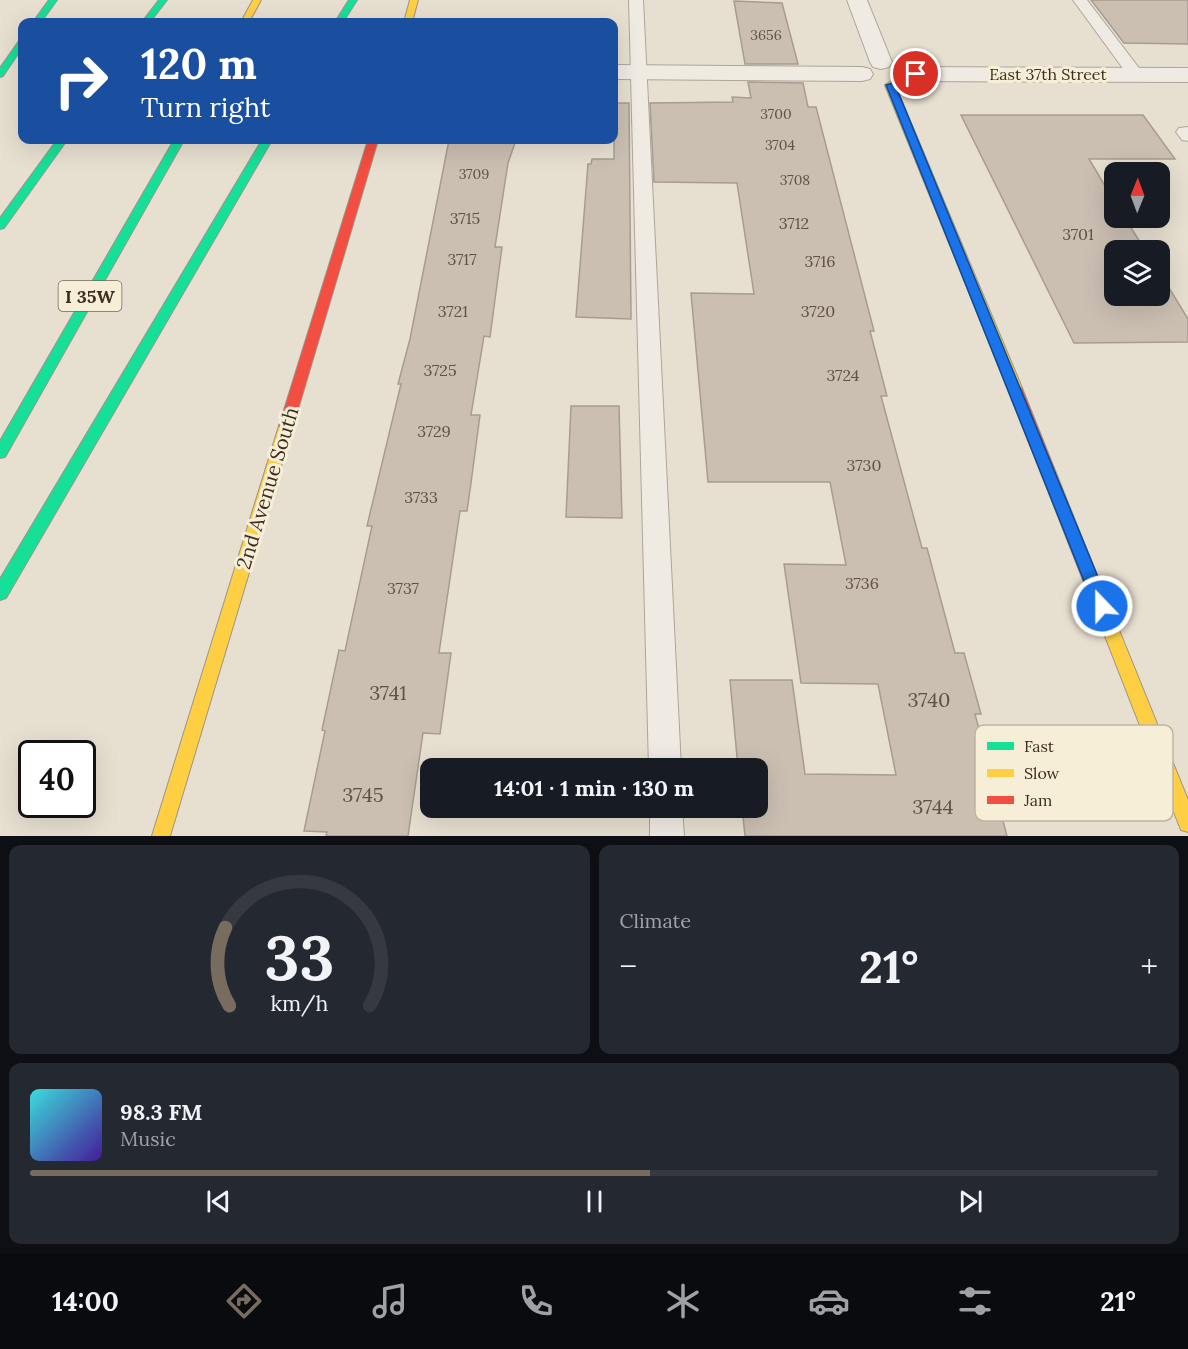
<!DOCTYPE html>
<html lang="en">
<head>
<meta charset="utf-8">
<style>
  :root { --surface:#171b24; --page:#242831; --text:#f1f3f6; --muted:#9ea1a6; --line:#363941; --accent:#786c5e }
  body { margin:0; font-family:Lora,serif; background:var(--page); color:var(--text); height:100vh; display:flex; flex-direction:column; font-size:22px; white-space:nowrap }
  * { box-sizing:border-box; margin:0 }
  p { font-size:20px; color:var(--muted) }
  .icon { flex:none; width:33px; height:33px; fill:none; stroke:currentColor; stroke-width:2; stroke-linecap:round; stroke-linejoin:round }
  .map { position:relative; height:836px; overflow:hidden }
  .sheet { display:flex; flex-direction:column; gap:9px; padding:9px; background:#0d0f14; flex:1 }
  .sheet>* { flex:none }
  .banner { position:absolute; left:18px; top:18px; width:600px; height:126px; border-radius:12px; box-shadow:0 6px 24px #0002; background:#1a4fa0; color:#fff; overflow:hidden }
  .needle { width:39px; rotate:1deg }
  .buttons { position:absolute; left:1104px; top:162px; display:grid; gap:12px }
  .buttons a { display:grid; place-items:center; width:66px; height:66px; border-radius:12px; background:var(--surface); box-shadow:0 6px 24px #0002; font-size:30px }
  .speed { position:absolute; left:18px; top:740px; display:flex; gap:12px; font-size:30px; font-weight:700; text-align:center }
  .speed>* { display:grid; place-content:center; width:78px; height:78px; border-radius:50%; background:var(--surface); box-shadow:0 6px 24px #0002; line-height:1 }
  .speed .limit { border:3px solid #111; border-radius:9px; background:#fff; color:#111 }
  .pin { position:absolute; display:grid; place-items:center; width:51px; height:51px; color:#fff; margin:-26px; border:3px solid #fff; border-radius:50%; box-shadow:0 2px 6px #0007 }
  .me { position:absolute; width:66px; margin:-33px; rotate:338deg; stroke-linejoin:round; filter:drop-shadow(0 0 4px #0008) }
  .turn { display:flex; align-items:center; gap:21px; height:126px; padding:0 24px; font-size:27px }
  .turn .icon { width:78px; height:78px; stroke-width:2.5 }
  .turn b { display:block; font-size:42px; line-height:51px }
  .big { font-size:45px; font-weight:700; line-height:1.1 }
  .sheet .card { flex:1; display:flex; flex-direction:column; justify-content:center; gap:9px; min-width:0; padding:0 21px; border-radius:12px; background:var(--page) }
  .sheet .dial { align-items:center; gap:0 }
  .dial svg { height:156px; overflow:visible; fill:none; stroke:var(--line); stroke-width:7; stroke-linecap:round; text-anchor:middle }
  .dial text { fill:var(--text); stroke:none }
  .song { display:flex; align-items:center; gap:18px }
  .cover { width:72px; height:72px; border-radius:9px; background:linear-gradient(135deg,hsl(180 70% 55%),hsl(260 70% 35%)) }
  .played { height:6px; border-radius:3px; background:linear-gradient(90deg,var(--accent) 55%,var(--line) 55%) }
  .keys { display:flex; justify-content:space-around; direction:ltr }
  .heat { display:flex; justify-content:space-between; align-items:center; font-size:33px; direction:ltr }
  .sheet .tiles { flex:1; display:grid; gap:9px; grid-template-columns:1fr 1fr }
  .card:last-child { grid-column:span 2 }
  .trip { position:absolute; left:420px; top:758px; width:348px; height:60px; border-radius:12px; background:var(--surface); box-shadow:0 6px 24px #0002; font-weight:700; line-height:60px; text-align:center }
  .tab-bar { display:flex; height:96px; justify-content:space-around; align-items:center; background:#090b0e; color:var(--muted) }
  .tab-bar .icon { width:42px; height:42px }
  .tab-bar .selected { color:var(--accent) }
  .tab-bar b { font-size:27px; color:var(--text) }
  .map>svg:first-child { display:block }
</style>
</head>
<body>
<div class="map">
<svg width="1188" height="836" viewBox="0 0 1188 836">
  <rect width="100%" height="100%" fill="#e7e0d1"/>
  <!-- building -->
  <path fill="#cbbfb2" stroke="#a89c90" stroke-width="1.5" d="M 1091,0 L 1188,0 L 1188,44 L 1124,43 Z
    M 734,1 L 782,3 L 798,64 L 745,64 Z
    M 748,82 L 803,83 L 808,107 L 816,107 L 874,331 L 870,331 L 887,396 L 881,396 L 922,548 L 927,548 L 955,653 L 964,653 L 981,714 L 975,714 L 1007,836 L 745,836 L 742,807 L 758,807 L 758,768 L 738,768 L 730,680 L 792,680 L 805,774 L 896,775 L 878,684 L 801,683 L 784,564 L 846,565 L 830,482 L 708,482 L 691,293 L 754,294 L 737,183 L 654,182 L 650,103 L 733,102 L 732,97 L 751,98 Z
    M 614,103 L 629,103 L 631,319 L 576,317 L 588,164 L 591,164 L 592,159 L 614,159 Z
    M 961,115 L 1143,115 L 1175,159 L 1089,159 L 1114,201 L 1114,218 L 1125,218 L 1145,250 L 1114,250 L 1114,296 L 1160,296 L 1160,273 L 1188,319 L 1188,342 L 1074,343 Z
    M 449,140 L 516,140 L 508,163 L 495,247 L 502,247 L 490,337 L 484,336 L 471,415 L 480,415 L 471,483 L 467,511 L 460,511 L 439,653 L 451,653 L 440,734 L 423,733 L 408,836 L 326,836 L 327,832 L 304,831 L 325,731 L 322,730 L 339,650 L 345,651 L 372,526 L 367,526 L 401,384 L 398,384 L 410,339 Z
    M 571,406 L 619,406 L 622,518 L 566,517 Z"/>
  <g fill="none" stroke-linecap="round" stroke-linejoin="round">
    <defs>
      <path id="lane" d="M 629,0 L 643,0 L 681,768 L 649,768 Z
        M 1073,0 L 1087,0 L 1142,72 L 1144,75 L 1142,78 L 1130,78 Z
        M 1188,127 L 1188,141 L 1182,140 L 1176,132 L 1179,128 Z
        M 650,807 L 682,807 L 684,836 L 650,836 Z"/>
      <path id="street" d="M 847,0 L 867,0 L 892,62 L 889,67 L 881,69 L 873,67 L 870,62 Z
        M 614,65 L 862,67 L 870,69 L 873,74 L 870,79 L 862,81 L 614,79 Z
        M 908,67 L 1188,68 L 1188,82 L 908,81 L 900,79 L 897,74 L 900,69 Z"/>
      <path id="fast" d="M 49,0 L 57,0 L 41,22 L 33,22 Z
        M 159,0 L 167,0 L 150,22 L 142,22 Z
        M 349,0 L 357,0 L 343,22 L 335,22 Z
        M 19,41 L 22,41 L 22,48 L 3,76 L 0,77 L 0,68 Z
        M 57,140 L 67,140 L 4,228 L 0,229 L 0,218 Z
        M 174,140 L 184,140 L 5,457 L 0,458 L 0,441 Z
        M 262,140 L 272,140 L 6,598 L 0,600 L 0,579 Z"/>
      <path id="slow" d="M 253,0 L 261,0 L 249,22 L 241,22 Z
        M 410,0 L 418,0 L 412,22 L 404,22 Z
        M 890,82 L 895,85 L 1022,388 L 1020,391 L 1010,391 L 1008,388 L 885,85 Z
        M 286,421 L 291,422 L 293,426 L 170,836 L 152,836 L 279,426 L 281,422 Z
        M 1098,591 L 1104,593 L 1106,598 L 1188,800 L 1188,832 L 1181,830 L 1090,598 L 1092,593 Z"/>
      <path id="jam" d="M 368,140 L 378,140 L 293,426 L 291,430 L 281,430 L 279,426 Z
        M 1015,383 L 1022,388 L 1106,598 L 1104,603 L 1098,605 L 1092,603 L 1090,598 L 1008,388 Z"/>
    </defs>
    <!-- lane casing -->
    <use href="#lane" stroke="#ada599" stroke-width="2"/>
    <!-- street casing -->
    <use href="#street" stroke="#ada599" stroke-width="2"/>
    <!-- fast casing -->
    <use href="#fast" stroke="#9c958a" stroke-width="2"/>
    <!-- slow casing -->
    <use href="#slow" stroke="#9c958a" stroke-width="2"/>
    <!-- jam casing -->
    <use href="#jam" stroke="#9c958a" stroke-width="2"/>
    <!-- lane -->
    <use href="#lane" fill="#efebe3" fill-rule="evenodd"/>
    <!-- street -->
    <use href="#street" fill="#efebe3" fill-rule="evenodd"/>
    <!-- fast -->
    <use href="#fast" fill="#16e098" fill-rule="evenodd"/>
    <!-- slow -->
    <use href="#slow" fill="#ffcf43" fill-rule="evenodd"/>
    <!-- jam -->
    <use href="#jam" fill="#f24e42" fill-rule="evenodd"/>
  </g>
  <!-- route -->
  <path fill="#1a73e8" stroke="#114b97" stroke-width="1.5" d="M 908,71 L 921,74 L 913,76 L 907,85 L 896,87 L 1110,606 L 1107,611 L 1102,613 L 1096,611 L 1094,606 L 886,85 L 900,81 L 905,72 Z"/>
  <g text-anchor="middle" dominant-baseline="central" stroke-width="6" stroke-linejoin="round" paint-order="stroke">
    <!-- far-number labels -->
    <g font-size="14" fill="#605244">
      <text x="766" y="35">3656</text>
      <text x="776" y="114">3700</text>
      <text x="780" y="145">3704</text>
      <text x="474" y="174">3709</text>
      <text x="795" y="180">3708</text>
    </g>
    <!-- far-street labels -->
    <g font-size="16" fill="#3d2e20" stroke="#f7eed8">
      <text x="1048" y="74">East 37th Street</text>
    </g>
    <!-- number labels -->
    <g font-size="16" fill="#605244">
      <text x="465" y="218">3715</text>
      <text x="794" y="223">3712</text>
      <text x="1078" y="234">3701</text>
      <text x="462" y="259">3717</text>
      <text x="820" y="261">3716</text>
      <text x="453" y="311">3721</text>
      <text x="818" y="311">3720</text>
      <text x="440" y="370">3725</text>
      <text x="843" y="375">3724</text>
      <text x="434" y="431">3729</text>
      <text x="864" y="465">3730</text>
      <text x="421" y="497">3733</text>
      <text x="862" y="583">3736</text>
      <text x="403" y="588">3737</text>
    </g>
    <!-- shield labels -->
    <rect fill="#f7eed8" stroke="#756857" stroke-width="1.5" x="58.5" y="281" width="63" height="30" rx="4.5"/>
    <g font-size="18" font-weight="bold" fill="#3d2e20">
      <text x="90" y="296">I 35W</text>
    </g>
    <!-- street labels -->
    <g font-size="20" fill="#3d2e20" stroke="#f7eed8">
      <text transform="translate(267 488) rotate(-73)">2nd Avenue South</text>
    </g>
    <!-- near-number labels -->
    <g font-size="20" fill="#605244">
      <text x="388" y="692">3741</text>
      <text x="929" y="699">3740</text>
      <text x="363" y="794">3745</text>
      <text x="933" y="806">3744</text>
    </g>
  </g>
  <!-- legend -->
  <rect x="975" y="725" width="198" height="96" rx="9" fill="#f7eed8" stroke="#bfb4a1" stroke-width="1.5"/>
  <rect x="987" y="742" width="27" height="8" fill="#16e098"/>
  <rect x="987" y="769" width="27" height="8" fill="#ffcf43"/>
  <rect x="987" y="796" width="27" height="8" fill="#f24e42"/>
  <g font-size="16" fill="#3d2e20">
    <text x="1024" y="752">Fast</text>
    <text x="1024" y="779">Slow</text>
    <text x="1024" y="806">Jam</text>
  </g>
</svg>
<div class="buttons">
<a><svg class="needle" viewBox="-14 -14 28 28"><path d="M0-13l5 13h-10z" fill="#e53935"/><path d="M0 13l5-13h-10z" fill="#9ea1a6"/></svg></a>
<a><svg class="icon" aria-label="layers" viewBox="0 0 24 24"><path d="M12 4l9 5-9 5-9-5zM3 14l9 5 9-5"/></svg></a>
</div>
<div class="speed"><div class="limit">40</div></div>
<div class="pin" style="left:916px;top:74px;background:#d93025"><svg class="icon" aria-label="arrive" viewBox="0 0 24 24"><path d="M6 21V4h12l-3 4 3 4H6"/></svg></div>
<svg class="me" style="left:1102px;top:606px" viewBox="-20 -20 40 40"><circle r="17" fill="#1a73e8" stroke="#fff" stroke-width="3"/><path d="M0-11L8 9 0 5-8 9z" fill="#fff"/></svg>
<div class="trip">14:01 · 1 min · 130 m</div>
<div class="banner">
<div class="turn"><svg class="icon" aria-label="right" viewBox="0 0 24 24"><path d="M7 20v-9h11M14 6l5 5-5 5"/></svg><div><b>120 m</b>Turn right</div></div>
</div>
</div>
<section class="sheet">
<div class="tiles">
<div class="card dial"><svg viewBox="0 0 100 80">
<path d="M14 69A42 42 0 1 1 86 69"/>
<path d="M14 69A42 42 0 0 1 12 29" stroke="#786c5e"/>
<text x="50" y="56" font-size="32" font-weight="700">33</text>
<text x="50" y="72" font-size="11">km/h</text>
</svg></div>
<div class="card"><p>Climate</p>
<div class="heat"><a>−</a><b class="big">21°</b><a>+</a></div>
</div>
<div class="card">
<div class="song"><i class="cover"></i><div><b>98.3 FM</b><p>Music</p></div></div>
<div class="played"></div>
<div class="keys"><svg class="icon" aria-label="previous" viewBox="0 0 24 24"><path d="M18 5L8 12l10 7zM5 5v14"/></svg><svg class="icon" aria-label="pause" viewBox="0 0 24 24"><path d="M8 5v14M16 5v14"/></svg><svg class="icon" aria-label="next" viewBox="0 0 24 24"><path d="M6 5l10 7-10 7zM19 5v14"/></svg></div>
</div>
</div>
</section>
<nav class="tab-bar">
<b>14:00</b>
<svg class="icon selected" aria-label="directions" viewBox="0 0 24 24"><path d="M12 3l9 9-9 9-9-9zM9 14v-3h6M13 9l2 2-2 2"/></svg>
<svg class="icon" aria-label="music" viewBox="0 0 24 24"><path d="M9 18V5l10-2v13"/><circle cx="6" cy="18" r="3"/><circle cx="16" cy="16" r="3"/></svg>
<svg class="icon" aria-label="phone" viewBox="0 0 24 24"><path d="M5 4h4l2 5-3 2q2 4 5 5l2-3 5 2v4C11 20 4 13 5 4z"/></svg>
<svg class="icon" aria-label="climate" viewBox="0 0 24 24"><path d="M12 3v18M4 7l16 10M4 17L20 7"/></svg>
<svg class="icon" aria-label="car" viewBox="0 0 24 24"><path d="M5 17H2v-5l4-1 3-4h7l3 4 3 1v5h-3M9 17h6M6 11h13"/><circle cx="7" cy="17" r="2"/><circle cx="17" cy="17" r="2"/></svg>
<svg class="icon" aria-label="filters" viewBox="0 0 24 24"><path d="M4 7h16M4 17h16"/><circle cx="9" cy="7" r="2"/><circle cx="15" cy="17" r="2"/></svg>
<b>21°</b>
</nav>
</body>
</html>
